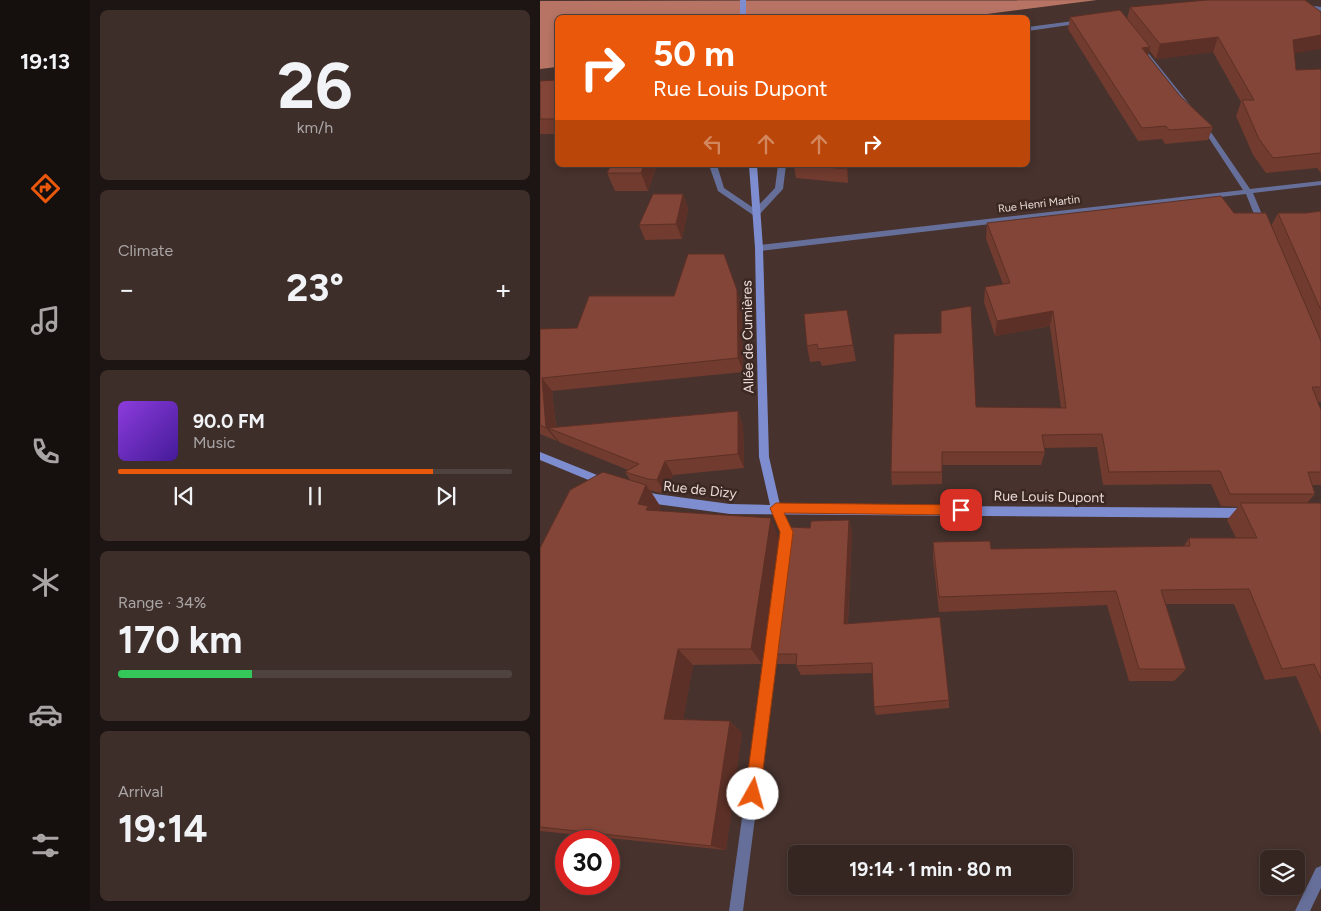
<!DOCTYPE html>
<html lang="en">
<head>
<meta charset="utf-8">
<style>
  :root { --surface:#352622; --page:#3d2e2a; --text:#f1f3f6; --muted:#aaa5a5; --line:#4f4340; --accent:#ea580c }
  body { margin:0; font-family:Figtree,sans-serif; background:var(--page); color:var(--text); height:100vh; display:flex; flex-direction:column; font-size:19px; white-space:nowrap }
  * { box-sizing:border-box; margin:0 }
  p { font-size:16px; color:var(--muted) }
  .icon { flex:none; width:28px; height:28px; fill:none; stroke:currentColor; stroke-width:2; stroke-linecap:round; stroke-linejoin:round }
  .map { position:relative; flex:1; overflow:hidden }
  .sheet { display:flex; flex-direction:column; gap:10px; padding:10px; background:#1d1513; width:450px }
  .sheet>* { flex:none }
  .banner { position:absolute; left:15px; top:15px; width:475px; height:152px; border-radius:8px; box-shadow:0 2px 8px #0003,0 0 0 1px var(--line); background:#ea580c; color:#fff; overflow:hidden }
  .fabs { position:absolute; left:720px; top:850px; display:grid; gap:10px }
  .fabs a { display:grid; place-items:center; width:45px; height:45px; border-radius:8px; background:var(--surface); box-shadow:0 2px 8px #0003,0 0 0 1px var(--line); font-size:25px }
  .speed { position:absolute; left:15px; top:830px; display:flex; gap:10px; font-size:25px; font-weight:700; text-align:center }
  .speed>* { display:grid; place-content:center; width:65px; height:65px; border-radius:50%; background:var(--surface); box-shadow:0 2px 8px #0003,0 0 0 1px var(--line); line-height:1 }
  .speed .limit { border:8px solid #d22; background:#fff; color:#111 }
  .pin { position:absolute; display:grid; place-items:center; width:42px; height:42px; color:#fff; margin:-21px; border-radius:10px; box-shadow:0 2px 8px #0006 }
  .me { position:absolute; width:55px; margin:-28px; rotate:7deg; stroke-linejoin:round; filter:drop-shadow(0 0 4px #0008) }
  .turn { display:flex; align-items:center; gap:18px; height:105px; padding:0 15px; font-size:22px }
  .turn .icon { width:65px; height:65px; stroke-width:2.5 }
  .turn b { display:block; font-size:35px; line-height:42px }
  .lanes { display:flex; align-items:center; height:48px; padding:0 15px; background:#0003; justify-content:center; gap:25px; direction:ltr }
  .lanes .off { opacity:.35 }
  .big { font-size:38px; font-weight:700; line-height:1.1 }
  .sheet .tile { flex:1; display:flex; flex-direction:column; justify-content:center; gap:8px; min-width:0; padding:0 18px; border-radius:8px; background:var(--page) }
  .sheet .dial { align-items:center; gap:0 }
  .dial b { font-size:65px; line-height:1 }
  .song { display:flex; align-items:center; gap:15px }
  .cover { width:60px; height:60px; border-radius:8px; background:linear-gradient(135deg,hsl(270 70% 55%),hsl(260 70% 35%)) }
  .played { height:5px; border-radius:2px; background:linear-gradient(90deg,var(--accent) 80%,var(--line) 80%) }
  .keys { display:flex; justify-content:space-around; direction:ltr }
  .heat { display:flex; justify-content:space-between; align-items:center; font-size:28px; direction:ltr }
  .charge { height:8px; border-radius:4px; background:linear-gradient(90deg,#34c759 34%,var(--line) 0) }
  .trip { position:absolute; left:248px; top:845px; width:285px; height:50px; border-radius:8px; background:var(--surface); box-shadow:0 2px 8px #0003,0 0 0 1px var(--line); font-weight:700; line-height:50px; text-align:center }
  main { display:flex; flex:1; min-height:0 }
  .tab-bar { display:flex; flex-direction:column; width:90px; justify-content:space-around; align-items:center; background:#150f0e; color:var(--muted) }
  .tab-bar .icon { width:35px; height:35px }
  .tab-bar .selected { color:var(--accent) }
  .tab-bar b { font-size:22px; color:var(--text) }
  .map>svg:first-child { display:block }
</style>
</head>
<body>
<main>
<nav class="tab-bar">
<b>19:13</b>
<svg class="icon selected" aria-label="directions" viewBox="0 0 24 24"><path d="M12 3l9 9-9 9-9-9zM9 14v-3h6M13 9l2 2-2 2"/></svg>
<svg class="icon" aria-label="music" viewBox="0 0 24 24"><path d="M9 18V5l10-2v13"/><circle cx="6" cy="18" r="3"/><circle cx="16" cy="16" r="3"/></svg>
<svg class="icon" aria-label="phone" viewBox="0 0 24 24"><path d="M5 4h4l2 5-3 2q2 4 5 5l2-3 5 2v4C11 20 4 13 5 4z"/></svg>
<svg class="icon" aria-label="climate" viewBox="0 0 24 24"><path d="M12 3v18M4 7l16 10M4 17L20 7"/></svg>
<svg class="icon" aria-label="car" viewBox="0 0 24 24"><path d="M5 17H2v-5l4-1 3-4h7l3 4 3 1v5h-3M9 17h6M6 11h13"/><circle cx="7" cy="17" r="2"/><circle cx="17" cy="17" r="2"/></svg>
<svg class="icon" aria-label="filters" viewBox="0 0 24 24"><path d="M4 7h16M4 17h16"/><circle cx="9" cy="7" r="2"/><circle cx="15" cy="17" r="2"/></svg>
</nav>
<section class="sheet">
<div class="tile dial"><b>26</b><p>km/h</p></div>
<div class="tile"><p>Climate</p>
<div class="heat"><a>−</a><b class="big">23°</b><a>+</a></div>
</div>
<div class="tile">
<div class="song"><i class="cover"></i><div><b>90.0 FM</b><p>Music</p></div></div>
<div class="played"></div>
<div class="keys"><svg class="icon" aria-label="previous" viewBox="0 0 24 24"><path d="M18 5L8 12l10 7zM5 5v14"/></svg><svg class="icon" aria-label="pause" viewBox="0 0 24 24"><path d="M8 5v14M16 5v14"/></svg><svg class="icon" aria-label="next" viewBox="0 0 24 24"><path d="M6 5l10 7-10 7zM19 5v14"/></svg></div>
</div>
<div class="tile"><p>Range · 34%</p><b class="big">170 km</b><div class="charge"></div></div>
<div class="tile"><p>Arrival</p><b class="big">19:14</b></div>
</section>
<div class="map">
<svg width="781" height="911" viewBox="0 0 781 911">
  <rect width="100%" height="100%" fill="#47322d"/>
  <!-- water -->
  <path fill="#b77464" d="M 557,0 L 416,18 L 18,18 L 17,67 L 0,69 L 0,1 Z"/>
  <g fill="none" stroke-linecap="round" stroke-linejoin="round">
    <!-- minor -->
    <path fill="#656f99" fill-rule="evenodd" d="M 762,4 L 781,7 L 781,11 L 760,7 L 760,5 Z
      M 541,20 L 544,22 L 543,23 L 488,31 L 488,27 Z
      M 597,44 L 601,44 L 650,105 L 650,107 L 646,107 L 597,46 Z
      M 662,121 L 664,122 L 710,189 L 781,181 L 781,185 L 713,193 L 726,224 L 722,226 L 718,224 L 706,194 L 219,251 L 215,248 L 219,245 L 703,190 L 659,123 Z
      M 169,165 L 177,165 L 184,188 L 215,209 L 235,188 L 238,165 L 246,165 L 243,189 L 219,215 L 213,215 L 178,191 Z
      M 236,503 L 240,505 L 252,531 L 203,911 L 189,911 L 242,531 L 231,508 L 232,505 Z
      M 781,866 L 781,888 L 770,911 L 755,911 L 776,868 Z"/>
    <!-- secondary -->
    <path fill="#7e8dcf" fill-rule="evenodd" d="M 200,0 L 206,0 L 206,18 L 200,18 Z
      M 209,165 L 217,165 L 223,248 L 229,457 L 240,505 L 705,508 L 709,510 L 710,513 L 709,516 L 705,518 L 190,514 L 116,504 L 99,498 L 98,495 L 99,492 L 103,491 L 116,494 L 190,504 L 230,505 L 219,457 L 215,248 Z
      M 0,452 L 67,479 L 68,482 L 67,485 L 63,486 L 0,460 Z"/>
  </g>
  <!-- wall -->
  <path fill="#713b2f" d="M 590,7 L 754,54 L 756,70 L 781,69 L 781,173 L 777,168 L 726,173 L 713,155 L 696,116 L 701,102 L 673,52 L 616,59 L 609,50 L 608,56 L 640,96 L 673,127 L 668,140 L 625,144 L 622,139 L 598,141 L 528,29 L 530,17 L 587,19 Z
    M 18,80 L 18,134 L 0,134 L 0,81 Z
    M 71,165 L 117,165 L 108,191 L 75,191 L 67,173 Z
    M 254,165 L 308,165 L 308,183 L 256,178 Z
    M 143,194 L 148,209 L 142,239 L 105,240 L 99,225 Z
    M 781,211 L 781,402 L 778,402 L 781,410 L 781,485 L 772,485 L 775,494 L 767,503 L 781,503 L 781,734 L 756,676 L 725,680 L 694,604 L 626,604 L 646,669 L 634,681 L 589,681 L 567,605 L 399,612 L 393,558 L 393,542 L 451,549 L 644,546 L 649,538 L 696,538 L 687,520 L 698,507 L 681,506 L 671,484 L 563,485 L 557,447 L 504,448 L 505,452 L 501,465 L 402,465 L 402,484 L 352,485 L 351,472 L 401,333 L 436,407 L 521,408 L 510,326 L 455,336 L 444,302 L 445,287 L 463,284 L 446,239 L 447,223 L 694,213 L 731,226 L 738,213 L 766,213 Z
    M 201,304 L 203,372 L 12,391 L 16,427 L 198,411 L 203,426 L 204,468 L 133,475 L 125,493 L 116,492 L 110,490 L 120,506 L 119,511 L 239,539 L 222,664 L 153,665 L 143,720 L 190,721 L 202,733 L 186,850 L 0,831 L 0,548 L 90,480 L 85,472 L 88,470 L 19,442 L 17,439 L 17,441 L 0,434 L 0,329 L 37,328 Z
    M 264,314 L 313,345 L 316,361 L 282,366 L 280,361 L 270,362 L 267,346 Z
    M 309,520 L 312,533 L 308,624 L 409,700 L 409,708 L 336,715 L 334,707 L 333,673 L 261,675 L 256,666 L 256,664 L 237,664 L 231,654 Z"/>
  <!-- shaded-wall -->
  <path fill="#5c3026" d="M 781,35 L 781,49 L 746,55 L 753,40 Z
    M 678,37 L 673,52 L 616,59 L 620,44 Z
    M 610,47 L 607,60 L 602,48 Z
    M 104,165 L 117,165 L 108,191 L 101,173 Z
    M 307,165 L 308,165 L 308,183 L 307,169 Z
    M 143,194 L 148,209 L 142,239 L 136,224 Z
    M 197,290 L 201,304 L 203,372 L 198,358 Z
    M 513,311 L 510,326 L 455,336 L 457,321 Z
    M 2,378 L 12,391 L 16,431 L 8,428 L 17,439 L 17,441 L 6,428 Z
    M 198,411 L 203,426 L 204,468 L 198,454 Z
    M 125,461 L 133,475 L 125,493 L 117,480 Z
    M 106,485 L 120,506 L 116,517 L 98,504 Z
    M 231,518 L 239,539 L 222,664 L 211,649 Z
    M 309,520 L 312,533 L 307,635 L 304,624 Z
    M 138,649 L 153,665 L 141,732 L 124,719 Z
    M 190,721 L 202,733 L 186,850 L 171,846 Z"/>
  <!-- building -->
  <path fill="#834537" stroke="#5c3026" d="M 667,0 L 765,0 L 781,12 L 781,35 L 753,40 L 756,70 L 781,69 L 781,153 L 733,158 L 719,139 L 702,100 L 714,100 L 678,37 L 620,44 L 590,7 Z
    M 580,10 L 610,47 L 602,48 L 640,96 L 673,127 L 629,130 L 626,126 L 602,128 L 530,17 Z
    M 18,80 L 18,119 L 0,119 L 0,81 Z
    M 71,165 L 104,165 L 101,173 L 67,173 Z
    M 263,165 L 307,165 L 307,169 Z
    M 113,194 L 143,194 L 136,224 L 99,225 Z
    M 681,196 L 694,213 L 726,213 L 781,341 L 781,387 L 772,387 L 781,410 L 781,472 L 768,472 L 775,494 L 690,494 L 680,471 L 569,472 L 562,434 L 502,435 L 505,452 L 402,452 L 402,472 L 351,472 L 354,334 L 401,333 L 401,311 L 431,306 L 436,407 L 526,408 L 513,311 L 457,321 L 445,287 L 470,283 L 447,223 Z
    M 781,211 L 781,310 L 738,213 L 766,213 Z
    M 148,254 L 184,254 L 197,290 L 198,358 L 2,378 L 6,428 L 0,425 L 0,329 L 37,328 L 49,296 L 134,296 Z
    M 307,310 L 313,345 L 278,349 L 277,344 L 267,346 L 264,314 Z
    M 198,411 L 198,454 L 125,461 L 117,480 L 108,479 L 85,472 L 99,464 L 8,428 Z
    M 63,472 L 106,485 L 98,504 L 108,506 L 106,510 L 231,518 L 211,649 L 138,649 L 124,719 L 190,721 L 171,846 L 0,827 L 0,548 L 30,490 Z
    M 700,503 L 781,503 L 781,679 L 774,664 L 742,669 L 709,589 L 621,590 L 646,669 L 599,669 L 576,591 L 399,597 L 393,542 L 450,541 L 451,549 L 650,546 L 649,538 L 717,538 Z
    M 309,520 L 304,624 L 400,617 L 409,700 L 334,707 L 332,663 L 256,666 L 257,654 L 231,654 L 248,527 L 270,528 L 271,521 Z"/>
  <!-- route -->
  <path fill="#ea580c" stroke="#983908" d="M 236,503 L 421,505 L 427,510 L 421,515 L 244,513 L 253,532 L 220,794 L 218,799 L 213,801 L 208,799 L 205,794 L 240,532 L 230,508 Z"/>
  <g text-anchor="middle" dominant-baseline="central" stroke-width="5" stroke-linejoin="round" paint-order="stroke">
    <!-- far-street labels -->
    <g font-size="11" fill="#e9dbd7" stroke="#3c2823">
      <text transform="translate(499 204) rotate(-7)">Rue Henri Martin</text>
    </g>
    <!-- street labels -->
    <g font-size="14" fill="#e9dbd7" stroke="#3c2823">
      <text transform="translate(208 337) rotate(-91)">Allée de Cumières</text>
      <text transform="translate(160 490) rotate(6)">Rue de Dizy</text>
      <text transform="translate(509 497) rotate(1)">Rue Louis Dupont</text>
    </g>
  </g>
</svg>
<div class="fabs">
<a><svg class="icon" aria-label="layers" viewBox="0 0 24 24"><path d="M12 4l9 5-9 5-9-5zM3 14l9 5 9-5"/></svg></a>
</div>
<div class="speed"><div class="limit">30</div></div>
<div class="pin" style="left:421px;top:510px;background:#d93025"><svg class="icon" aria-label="arrive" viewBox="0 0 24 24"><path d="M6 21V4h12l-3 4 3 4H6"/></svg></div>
<svg class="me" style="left:213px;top:794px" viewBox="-20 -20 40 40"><circle r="19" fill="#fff"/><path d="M0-13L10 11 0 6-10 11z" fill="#ea580c"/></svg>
<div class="trip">19:14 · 1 min · 80 m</div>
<div class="banner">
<div class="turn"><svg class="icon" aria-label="right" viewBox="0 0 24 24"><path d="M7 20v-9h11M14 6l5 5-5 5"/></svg><div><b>50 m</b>Rue Louis Dupont</div></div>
<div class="lanes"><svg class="icon off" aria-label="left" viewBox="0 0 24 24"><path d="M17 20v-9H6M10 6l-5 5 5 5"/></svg><svg class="icon off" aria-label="ahead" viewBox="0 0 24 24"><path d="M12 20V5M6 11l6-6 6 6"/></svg><svg class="icon off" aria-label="ahead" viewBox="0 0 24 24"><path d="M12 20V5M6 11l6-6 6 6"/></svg><svg class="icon" aria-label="right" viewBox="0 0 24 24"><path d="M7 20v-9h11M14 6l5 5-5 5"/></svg></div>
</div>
</div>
</main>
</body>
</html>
